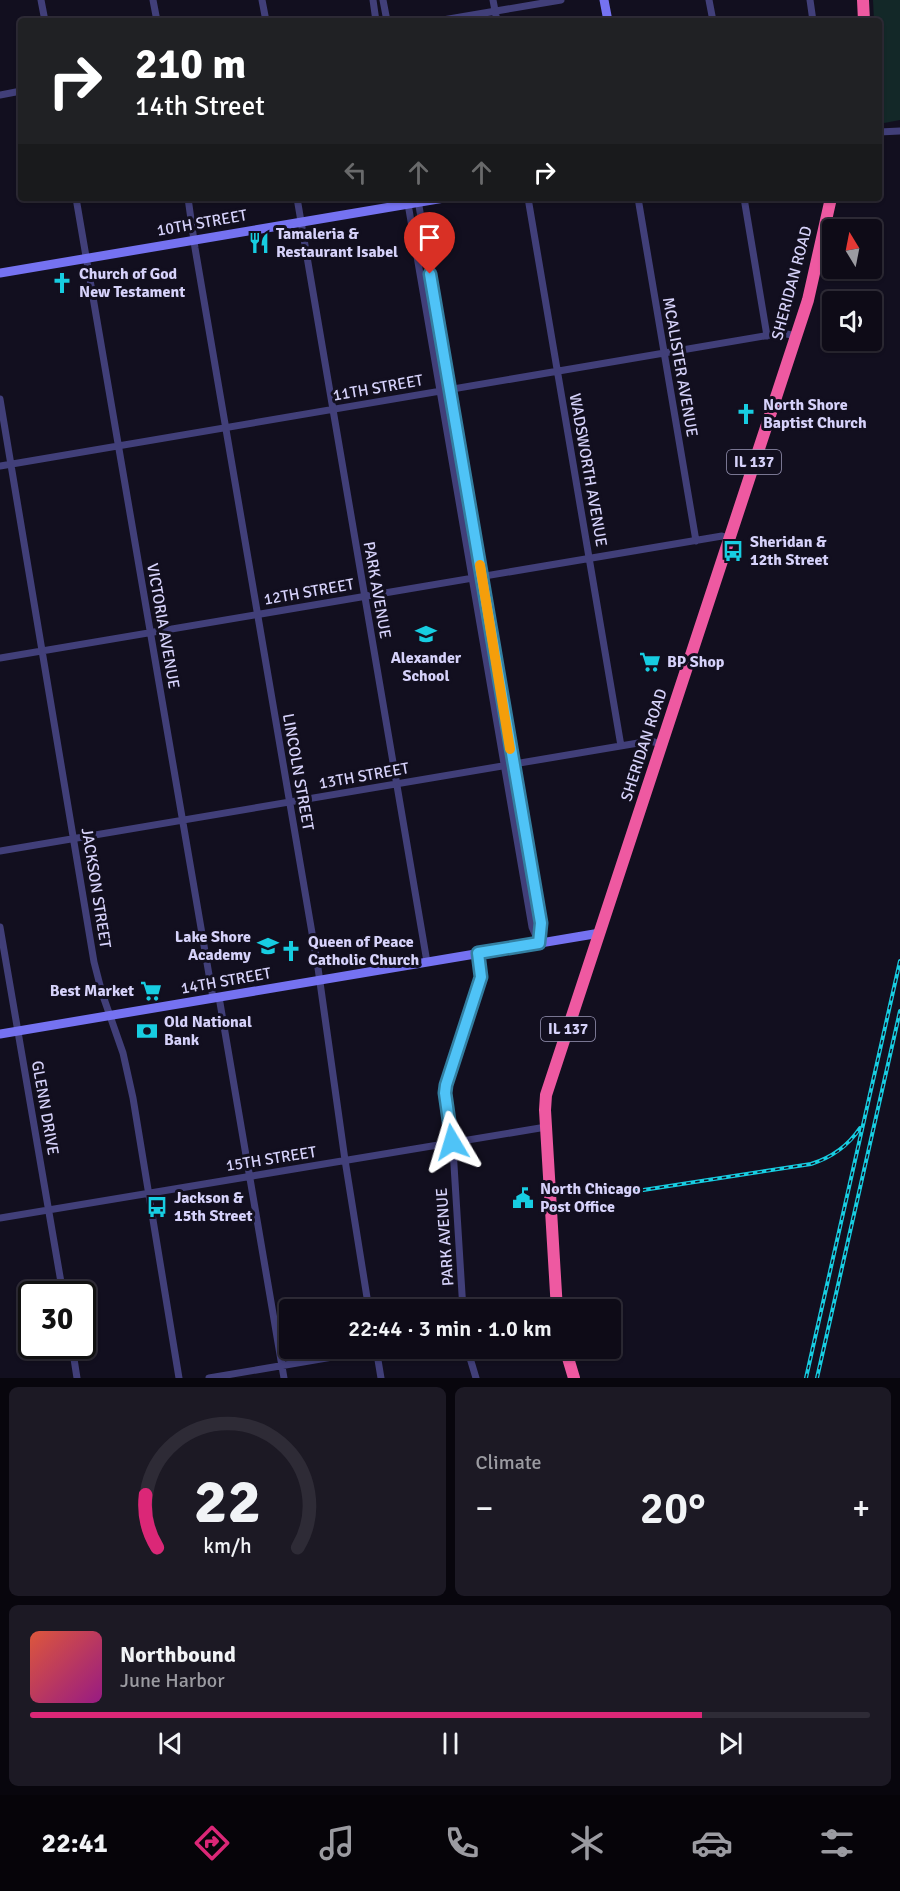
<!DOCTYPE html>
<html lang="en">
<head>
<meta charset="utf-8">
<style>
  :root { --surface:#0e0b17; --page:#1c1924; --text:#f1f3f6; --muted:#9b9ba1; --line:#2e2b36; --accent:#db2777 }
  body { margin:0; font-family:Signika,sans-serif; background:var(--page); color:var(--text); height:100vh; display:flex; flex-direction:column; font-size:22px; white-space:nowrap }
  * { box-sizing:border-box; margin:0 }
  p { font-size:20px; color:var(--muted) }
  .icon { flex:none; width:33px; height:33px; fill:none; stroke:currentColor; stroke-width:2; stroke-linecap:round; stroke-linejoin:round }
  .map { position:relative; height:1378px; overflow:hidden }
  .side { display:flex; flex-direction:column; gap:9px; padding:9px; background:#08060d; flex:1 }
  .side>* { flex:none }
  .banner { position:absolute; left:18px; top:18px; width:864px; height:183px; border-radius:6px; box-shadow:0 2px 4px #0004,0 0 0 2px var(--line); background:#202124; color:#fff; overflow:hidden }
  .needle { width:39px; rotate:350deg }
  .fabs { position:absolute; left:822px; top:219px; display:grid; gap:12px }
  .fabs a { display:grid; place-items:center; width:60px; height:60px; border-radius:6px; background:var(--surface); box-shadow:0 2px 4px #0004,0 0 0 2px var(--line); font-size:30px }
  .speed { position:absolute; left:18px; top:1281px; display:flex; gap:12px; font-size:30px; font-weight:700; text-align:center }
  .speed>* { display:grid; place-content:center; width:78px; height:78px; border-radius:50%; background:var(--surface); box-shadow:0 2px 4px #0004,0 0 0 2px var(--line); line-height:1 }
  .speed .limit { border:3px solid #111; border-radius:9px; background:#fff; color:#111 }
  .pin { position:absolute; display:grid; place-items:center; width:51px; height:51px; color:#fff; margin:-62px -26px; border-radius:50% 50% 50% 0; rotate:-45deg; box-shadow:0 0 6px #0007 }
  .pin .icon { rotate:45deg }
  .me { position:absolute; width:66px; margin:-33px; rotate:353deg; stroke-linejoin:round; filter:drop-shadow(0 0 4px #0008) }
  .turn { display:flex; align-items:center; gap:21px; height:126px; padding:0 18px; font-size:27px }
  .turn .icon { width:78px; height:78px; stroke-width:2.5 }
  .turn b { display:block; font-size:42px; line-height:51px }
  .lanes { display:flex; align-items:center; height:57px; padding:0 18px; background:#0003; justify-content:center; gap:30px; direction:ltr }
  .lanes .off { opacity:.35 }
  .big { font-size:45px; font-weight:600; line-height:1.1 }
  .side .widget { flex:1; display:flex; flex-direction:column; justify-content:center; gap:9px; min-width:0; padding:0 21px; border-radius:9px; background:var(--page) }
  .side .dial { align-items:center; gap:0 }
  .dial svg { height:156px; overflow:visible; fill:none; stroke:var(--line); stroke-width:7; stroke-linecap:round; text-anchor:middle }
  .dial text { fill:var(--text); stroke:none }
  .song { display:flex; align-items:center; gap:18px }
  .cover { width:72px; height:72px; border-radius:9px; background:linear-gradient(135deg,hsl(10 70% 55%),hsl(310 70% 35%)) }
  .played { height:6px; border-radius:3px; background:linear-gradient(90deg,var(--accent) 80%,var(--line) 80%) }
  .keys { display:flex; justify-content:space-around; direction:ltr }
  .heat { display:flex; justify-content:space-between; align-items:center; font-size:33px; direction:ltr }
  .side .tiles { flex:1; display:grid; gap:9px; grid-template-columns:1fr 1fr }
  .widget:last-child { grid-column:span 2 }
  .trip { position:absolute; left:279px; top:1299px; width:342px; height:60px; border-radius:6px; background:var(--surface); box-shadow:0 2px 4px #0004,0 0 0 2px var(--line); font-weight:600; line-height:60px; text-align:center }
  .tab-bar { display:flex; height:96px; justify-content:space-around; align-items:center; background:#060409; color:var(--muted) }
  .tab-bar .icon { width:42px; height:42px }
  .tab-bar .on { color:var(--accent) }
  .tab-bar b { font-size:27px; color:var(--text) }
  .map>svg:first-child { display:block }
</style>
</head>
<body>
<div class="map">
<svg width="900" height="1378" viewBox="0 0 900 1378">
  <rect width="100%" height="100%" fill="#120f1f"/>
  <!-- green -->
  <path fill="#132828" d="M 873,0 L 900,0 L 900,120 L 879,124 L 879,21 L 874,21 Z
    M 415,214 L 417,215 L 443,380 L 441,379 Z
    M 448,401 L 476,565 L 475,567 L 446,402 Z
    M 480,589 L 508,753 L 506,754 L 478,590 Z"/>
  <g fill="none" stroke-linecap="round" stroke-linejoin="round">
    <!-- street -->
    <path stroke="#413f79" stroke-width="7" d="M 41,0 L 45,21
      M 153,0 L 157,21
      M 262,0 L 266,21
      M 373,0 L 376,21
      M 383,0 L 387,21
      M 493,0 L 497,21
      M 709,0 L 713,21
      M 810,0 L 813,21
      M 437,21 L 561,0
      M 0,95 L 21,91
      M 879,132 L 900,131
      M 76,198 L 213,998
      M 188,198 L 195,248 L 318,968 L 345,1160 L 369,1310
      M 297,198 L 427,962
      M 407,198 L 532,927 L 539,943
      M 528,198 L 621,746
      M 638,198 L 696,541
      M 744,198 L 767,336
      M 418,200 L 541,923 L 540,940
      M 0,399 L 94,962 L 102,993 L 123,1053 L 133,1098 L 179,1378
      M 0,466 L 782,333 L 796,336
      M 0,658 L 722,536 L 729,538
      M 0,851 L 650,741 L 662,744
      M 0,927 L 63,1294
      M 219,997 L 284,1378
      M 0,1218 L 546,1127
      M 463,1310 L 453,1149 L 445,1093 L 446,1085 L 481,977 L 478,953
      M 72,1346 L 77,1378
      M 376,1348 L 381,1378
      M 467,1348 L 476,1378
      M 209,1378 L 385,1348"/>
    <!-- secondary -->
    <path stroke="#7572f1" stroke-width="9" d="M 604,0 L 608,21
      M 0,273 L 444,198
      M 0,1034 L 600,933"/>
    <!-- highway -->
    <path stroke="#ee59a1" stroke-width="12" d="M 863,0 L 864,21
      M 557,1310 L 545,1110 L 546,1095 L 808,300 L 831,198
      M 565,1348 L 574,1378"/>
    <defs>
      <path id="rail" d="M 624,1193 L 811,1164 C 833,1157 848,1146 860,1128
        M 806,1378 L 900,961
        M 817,1378 L 900,1011"/>
    </defs>
    <!-- rail casing -->
    <use href="#rail" stroke="#17cde1" stroke-width="4"/>
    <!-- rail -->
    <use href="#rail" stroke="#120f1f" stroke-width="1.5" stroke-dasharray="4.5" stroke-linecap="butt"/>
  </g>
  <g fill="none" stroke-linecap="round" stroke-linejoin="round">
    <defs>
      <path id="route" d="M 430,274 L 541,923 L 539,943 L 478,953 L 481,977 L 446,1085 L 445,1093 L 452,1142"/>
    </defs>
    <!-- route casing -->
    <use href="#route" stroke="#337fa1" stroke-width="15"/>
    <!-- route -->
    <use href="#route" stroke="#4fc3f7" stroke-width="10"/>
    <!-- slow -->
    <path stroke="#f59e0b" stroke-width="10" d="M 480,565 L 510,749"/>
  </g>
  <!-- icons -->
  <defs>
    <symbol id="restaurant-bare" viewBox="-9 -9 18 18"><path d="M-5-6h1v4h1v-4h1v4h1v-4h1v5L-1.5 .5V6h-2V.5L-5-1ZM5-6V6H3V1.5H1.5Q1.5-4 5-6Z" fill="#17cde1" stroke="#120f1f" stroke-width="2.5" paint-order="stroke"/></symbol>
    <symbol id="church-bare" viewBox="-9 -9 18 18"><path d="M-1.2-6h2.4v3.5h3.3v2.4h-3.3V6h-2.4V-.1h-3.3v-2.4h3.3Z" fill="#17cde1" stroke="#120f1f" stroke-width="2.5" paint-order="stroke"/></symbol>
    <symbol id="bus-bare" viewBox="-9 -9 18 18"><path d="M-5-6H5V4H4V6H2V4H-2V6H-4V4H-5ZM-3.5-4V0h7V-4ZM-3.5 1.2v1.5H-2V1.2ZM2 1.2v1.5H3.5V1.2Z" fill="#17cde1" stroke="#120f1f" stroke-width="2.5" paint-order="stroke"/></symbol>
    <symbol id="school-bare" viewBox="-9 -9 18 18"><path d="M0-5L7-2L0 1L-7-2ZM-4 1L0 2.5L4 1V4Q0 6-4 4Z" fill="#17cde1" stroke="#120f1f" stroke-width="2.5" paint-order="stroke"/></symbol>
    <symbol id="supermarket-bare" viewBox="-9 -9 18 18"><path d="M-6-5.5h2.5l.6 2H6L4.5 2H-2.5L-4.4-4H-6ZM-1.5 3.2a1.3 1.3 0 1 0 .1 0ZM3 3.2a1.3 1.3 0 1 0 .1 0Z" fill="#17cde1" stroke="#120f1f" stroke-width="2.5" paint-order="stroke"/></symbol>
    <symbol id="bank-bare" viewBox="-9 -9 18 18"><path d="M-6-4H6V4H-6ZM0-2.3a2.3 2.3 0 1 0 0 4.6a2.3 2.3 0 1 0 0-4.6Z" fill="#17cde1" stroke="#120f1f" stroke-width="2.5" paint-order="stroke"/></symbol>
    <symbol id="civic-bare" viewBox="-9 -9 18 18"><path d="M-.6-6.5H3V-4.5H.6V-3L4-1V1h2V6H-6V1h2V-1L-.6-3ZM-1.2 2.5V6h2.4V2.5Z" fill="#17cde1" stroke="#120f1f" stroke-width="2.5" paint-order="stroke"/></symbol>
  </defs>
  <g fill-rule="evenodd">
    <use href="#restaurant-bare" x="244" y="228" width="30" height="30"/>
    <use href="#church-bare" x="47" y="268" width="30" height="30"/>
    <use href="#church-bare" x="731" y="399" width="30" height="30"/>
    <use href="#bus-bare" x="718" y="536" width="30" height="30"/>
    <use href="#school-bare" x="411" y="619" width="30" height="30"/>
    <use href="#supermarket-bare" x="635" y="647" width="30" height="30"/>
    <use href="#school-bare" x="253" y="931" width="30" height="30"/>
    <use href="#church-bare" x="276" y="936" width="30" height="30"/>
    <use href="#supermarket-bare" x="136" y="976" width="30" height="30"/>
    <use href="#bank-bare" x="132" y="1016" width="30" height="30"/>
    <use href="#civic-bare" x="508" y="1183" width="30" height="30"/>
    <use href="#bus-bare" x="142" y="1192" width="30" height="30"/>
  </g>
  <g text-anchor="middle" dominant-baseline="central" stroke-width="6" stroke-linejoin="round" paint-order="stroke">
    <!-- shield labels -->
    <g fill="#120f1f" stroke="#9b98b8" stroke-width="1.5">
      <rect x="727" y="450" width="54" height="24" rx="4.5"/>
      <rect x="541" y="1017" width="54" height="24" rx="4.5"/>
    </g>
    <g font-size="15" font-weight="bold" fill="#d6d2fa">
      <text x="754" y="462">IL 137</text>
      <text x="568" y="1029">IL 137</text>
    </g>
    <!-- street labels -->
    <g font-size="16" fill="#d6d2fa" stroke="#120f1f">
      <text transform="translate(202 223) rotate(-10)">10TH STREET</text>
      <text transform="translate(792 283) rotate(-75)">SHERIDAN ROAD</text>
      <text transform="translate(680 367) rotate(80)">MCALISTER AVENUE</text>
      <text transform="translate(378 388) rotate(-10)">11TH STREET</text>
      <text transform="translate(588 470) rotate(80)">WADSWORTH AVENUE</text>
      <text transform="translate(377 590) rotate(80)">PARK AVENUE</text>
      <text transform="translate(309 592) rotate(-10)">12TH STREET</text>
      <text transform="translate(163 626) rotate(80)">VICTORIA AVENUE</text>
      <text transform="translate(644 745) rotate(-72)">SHERIDAN ROAD</text>
      <text transform="translate(298 772) rotate(80)">LINCOLN STREET</text>
      <text transform="translate(364 776) rotate(-10)">13TH STREET</text>
      <text transform="translate(96 888) rotate(81)">JACKSON STREET</text>
      <text transform="translate(226 981) rotate(-10)">14TH STREET</text>
      <text transform="translate(45 1108) rotate(80)">GLENN DRIVE</text>
      <text transform="translate(271 1159) rotate(-9)">15TH STREET</text>
      <text transform="translate(445 1237) rotate(-94)">PARK AVENUE</text>
    </g>
    <!-- poi labels -->
    <g font-size="16" font-weight="bold" fill="#d6d2fa" stroke="#120f1f" text-anchor="start">
      <text x="276" y="234">Tamaleria &amp;<tspan x="276" dy="18">Restaurant Isabel</tspan></text>
      <text x="79" y="274">Church of God<tspan x="79" dy="18">New Testament</tspan></text>
      <text x="763" y="405">North Shore<tspan x="763" dy="18">Baptist Church</tspan></text>
      <text x="750" y="542">Sheridan &amp;<tspan x="750" dy="18">12th Street</tspan></text>
      <text x="426" y="658" text-anchor="middle">Alexander<tspan x="426" dy="18">School</tspan></text>
      <text x="667" y="662">BP Shop</text>
      <text x="251" y="937" text-anchor="end">Lake Shore<tspan x="251" dy="18">Academy</tspan></text>
      <text x="308" y="942">Queen of Peace<tspan x="308" dy="18">Catholic Church</tspan></text>
      <text x="134" y="991" text-anchor="end">Best Market</text>
      <text x="164" y="1022">Old National<tspan x="164" dy="18">Bank</tspan></text>
      <text x="540" y="1189">North Chicago<tspan x="540" dy="18">Post Office</tspan></text>
      <text x="174" y="1198">Jackson &amp;<tspan x="174" dy="18">15th Street</tspan></text>
    </g>
  </g>
</svg>
<div class="fabs">
<a><svg class="needle" viewBox="-14 -14 28 28"><path d="M0-13l5 13h-10z" fill="#e53935"/><path d="M0 13l5-13h-10z" fill="#9b9ba1"/></svg></a>
<a><svg class="icon" aria-label="sound" viewBox="0 0 24 24"><path d="M4 9h4l5-4v14l-5-4H4zM17 9q2 3 0 6"/></svg></a>
</div>
<div class="speed"><div class="limit">30</div></div>
<div class="pin" style="left:430px;top:274px;background:#d93025"><svg class="icon" aria-label="arrive" viewBox="0 0 24 24"><path d="M6 21V4h12l-3 4 3 4H6"/></svg></div>
<svg class="me" style="left:452px;top:1142px" viewBox="-20 -20 40 40"><path d="M0-17L14 15 0 8-14 15z" fill="#4fc3f7" stroke="#fff" stroke-width="4"/></svg>
<div class="trip">22:44 · 3 min · 1.0 km</div>
<div class="banner">
<div class="turn"><svg class="icon" aria-label="right" viewBox="0 0 24 24"><path d="M7 20v-9h11M14 6l5 5-5 5"/></svg><div><b>210 m</b>14th Street</div></div>
<div class="lanes"><svg class="icon off" aria-label="left" viewBox="0 0 24 24"><path d="M17 20v-9H6M10 6l-5 5 5 5"/></svg><svg class="icon off" aria-label="ahead" viewBox="0 0 24 24"><path d="M12 20V5M6 11l6-6 6 6"/></svg><svg class="icon off" aria-label="ahead" viewBox="0 0 24 24"><path d="M12 20V5M6 11l6-6 6 6"/></svg><svg class="icon" aria-label="right" viewBox="0 0 24 24"><path d="M7 20v-9h11M14 6l5 5-5 5"/></svg></div>
</div>
</div>
<section class="side">
<div class="tiles">
<div class="widget dial"><svg viewBox="0 0 100 80">
<path d="M14 69A42 42 0 1 1 86 69"/>
<path d="M14 69A42 42 0 0 1 8 42" stroke="#db2777"/>
<text x="50" y="56" font-size="32" font-weight="700">22</text>
<text x="50" y="72" font-size="11">km/h</text>
</svg></div>
<div class="widget"><p>Climate</p>
<div class="heat"><a>−</a><b class="big">20°</b><a>+</a></div>
</div>
<div class="widget">
<div class="song"><i class="cover"></i><div><b>Northbound</b><p>June Harbor</p></div></div>
<div class="played"></div>
<div class="keys"><svg class="icon" aria-label="previous" viewBox="0 0 24 24"><path d="M18 5L8 12l10 7zM5 5v14"/></svg><svg class="icon" aria-label="pause" viewBox="0 0 24 24"><path d="M8 5v14M16 5v14"/></svg><svg class="icon" aria-label="next" viewBox="0 0 24 24"><path d="M6 5l10 7-10 7zM19 5v14"/></svg></div>
</div>
</div>
</section>
<nav class="tab-bar">
<b>22:41</b>
<svg class="icon on" aria-label="directions" viewBox="0 0 24 24"><path d="M12 3l9 9-9 9-9-9zM9 14v-3h6M13 9l2 2-2 2"/></svg>
<svg class="icon" aria-label="music" viewBox="0 0 24 24"><path d="M9 18V5l10-2v13"/><circle cx="6" cy="18" r="3"/><circle cx="16" cy="16" r="3"/></svg>
<svg class="icon" aria-label="phone" viewBox="0 0 24 24"><path d="M5 4h4l2 5-3 2q2 4 5 5l2-3 5 2v4C11 20 4 13 5 4z"/></svg>
<svg class="icon" aria-label="climate" viewBox="0 0 24 24"><path d="M12 3v18M4 7l16 10M4 17L20 7"/></svg>
<svg class="icon" aria-label="car" viewBox="0 0 24 24"><path d="M5 17H2v-5l4-1 3-4h7l3 4 3 1v5h-3M9 17h6M6 11h13"/><circle cx="7" cy="17" r="2"/><circle cx="17" cy="17" r="2"/></svg>
<svg class="icon" aria-label="filters" viewBox="0 0 24 24"><path d="M4 7h16M4 17h16"/><circle cx="9" cy="7" r="2"/><circle cx="15" cy="17" r="2"/></svg>
</nav>
</body>
</html>
